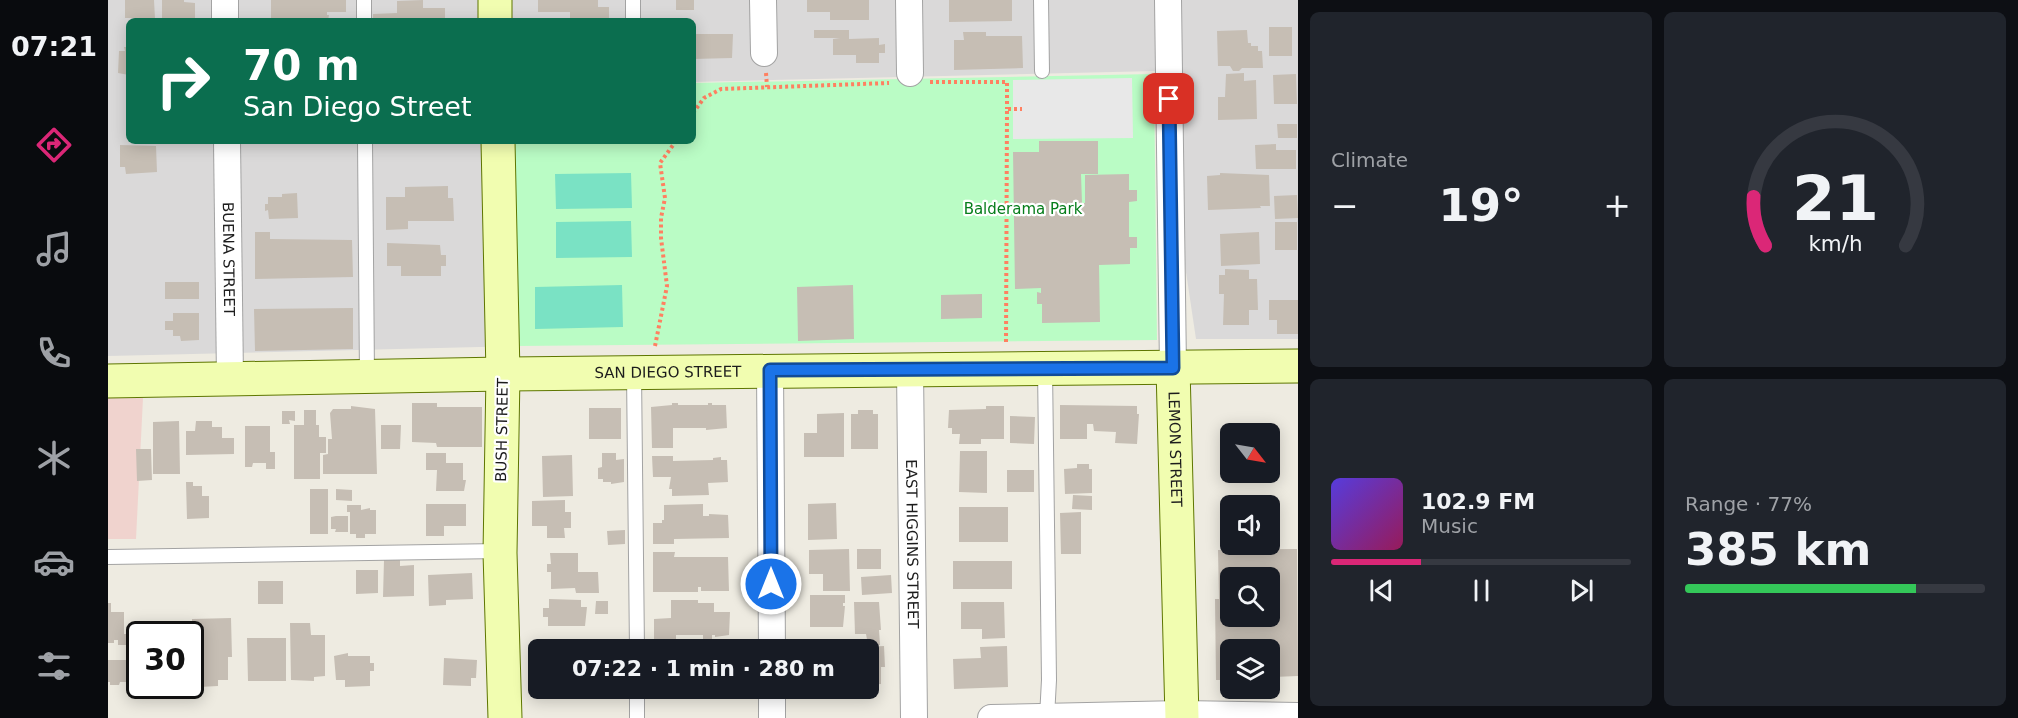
<!DOCTYPE html>
<html lang="en">
<head>
<meta charset="utf-8">
<style>
  :root { --surface:#171b24; --page:#20242c; --text:#f1f3f6; --muted:#9ea1a6; --line:#363941; --accent:#db2777 }
  body { margin:0; font-family:"DejaVu Sans",sans-serif; background:var(--page); color:var(--text); height:100vh; display:flex; flex-direction:column; font-size:22px; white-space:nowrap }
  * { box-sizing:border-box; margin:0 }
  p { font-size:20px; color:var(--muted) }
  .icon { flex:none; width:33px; height:33px; fill:none; stroke:currentColor; stroke-width:2; stroke-linecap:round; stroke-linejoin:round }
  .map { position:relative; flex:1; overflow:hidden }
  .sheet { display:flex; flex-direction:column; gap:12px; padding:12px; background:#0d0f14; width:720px }
  .sheet>* { flex:none }
  .banner { position:absolute; left:18px; top:18px; width:570px; height:126px; border-radius:9px; box-shadow:0 3px 15px #0003; background:#0b6e4f; color:#fff; overflow:hidden }
  .needle { width:39px; rotate:121deg }
  .buttons { position:absolute; left:1112px; top:423px; display:grid; gap:12px }
  .buttons a { display:grid; place-items:center; width:60px; height:60px; border-radius:9px; background:var(--surface); box-shadow:0 3px 15px #0003; font-size:30px }
  .speed { position:absolute; left:18px; top:621px; display:flex; gap:12px; font-size:30px; font-weight:700; text-align:center }
  .speed>* { display:grid; place-content:center; width:78px; height:78px; border-radius:50%; background:var(--surface); box-shadow:0 3px 15px #0003; line-height:1 }
  .speed .limit { border:3px solid #111; border-radius:9px; background:#fff; color:#111 }
  .pin { position:absolute; display:grid; place-items:center; width:51px; height:51px; color:#fff; margin:-26px; border-radius:12px; box-shadow:0 3px 9px #0006 }
  .me { position:absolute; width:66px; margin:-33px; rotate:0deg; stroke-linejoin:round; filter:drop-shadow(0 0 4px #0008) }
  .turn { display:flex; align-items:center; gap:21px; height:126px; padding:0 18px; font-size:27px }
  .turn .icon { width:78px; height:78px; stroke-width:2.5 }
  .turn b { display:block; font-size:42px; line-height:51px }
  .big { font-size:45px; font-weight:700; line-height:1.1 }
  .sheet .widget { flex:1; display:flex; flex-direction:column; justify-content:center; gap:9px; min-width:0; padding:0 21px; border-radius:9px; background:var(--page) }
  .sheet .dial { align-items:center; gap:0 }
  .dial svg { height:156px; overflow:visible; fill:none; stroke:var(--line); stroke-width:7; stroke-linecap:round; text-anchor:middle }
  .dial text { fill:var(--text); stroke:none }
  .song { display:flex; align-items:center; gap:18px }
  .cover { width:72px; height:72px; border-radius:9px; background:linear-gradient(135deg,hsl(250 70% 55%),hsl(330 70% 35%)) }
  .played { height:6px; border-radius:3px; background:linear-gradient(90deg,var(--accent) 30%,var(--line) 30%) }
  .keys { display:flex; justify-content:space-around; direction:ltr }
  .heat { display:flex; justify-content:space-between; align-items:center; font-size:33px; direction:ltr }
  .charge { height:9px; border-radius:4px; background:linear-gradient(90deg,#34c759 77%,var(--line) 0) }
  .sheet .tiles { flex:1; display:grid; gap:12px; grid-template-columns:repeat(2,1fr) }
  .trip { position:absolute; left:420px; top:639px; width:351px; height:60px; border-radius:9px; background:var(--surface); box-shadow:0 3px 15px #0003; font-weight:700; line-height:60px; text-align:center }
  main { display:flex; flex:1; min-height:0 }
  .tabs { display:flex; flex-direction:column; width:108px; justify-content:space-around; align-items:center; background:#090b0e; color:var(--muted) }
  .tabs .icon { width:42px; height:42px }
  .tabs .on { color:var(--accent) }
  .tabs b { font-size:27px; color:var(--text) }
  .map>svg:first-child { display:block }
</style>
</head>
<body>
<main>
<nav class="tabs">
<b>07:21</b>
<svg class="icon on" aria-label="directions" viewBox="0 0 24 24"><path d="M12 3l9 9-9 9-9-9zM9 14v-3h6M13 9l2 2-2 2"/></svg>
<svg class="icon" aria-label="music" viewBox="0 0 24 24"><path d="M9 18V5l10-2v13"/><circle cx="6" cy="18" r="3"/><circle cx="16" cy="16" r="3"/></svg>
<svg class="icon" aria-label="phone" viewBox="0 0 24 24"><path d="M5 4h4l2 5-3 2q2 4 5 5l2-3 5 2v4C11 20 4 13 5 4z"/></svg>
<svg class="icon" aria-label="climate" viewBox="0 0 24 24"><path d="M12 3v18M4 7l16 10M4 17L20 7"/></svg>
<svg class="icon" aria-label="car" viewBox="0 0 24 24"><path d="M5 17H2v-5l4-1 3-4h7l3 4 3 1v5h-3M9 17h6M6 11h13"/><circle cx="7" cy="17" r="2"/><circle cx="17" cy="17" r="2"/></svg>
<svg class="icon" aria-label="filters" viewBox="0 0 24 24"><path d="M4 7h16M4 17h16"/><circle cx="9" cy="7" r="2"/><circle cx="15" cy="17" r="2"/></svg>
</nav>
<div class="map">
<svg width="1190" height="718" viewBox="0 0 1190 718">
  <rect width="100%" height="100%" fill="#eeebe1"/>
  <!-- residential -->
  <path fill="#dad9d9" d="M 0,0 L 1190,0 L 1190,339 L 1088,339 L 1048,71 L 585,82 L 585,21 L 21,21 L 21,141 L 407,141 L 409,346 L 0,356 Z"/>
  <!-- commercial -->
  <path fill="#f0d3ce" d="M 0,397 L 35,398 L 28,539 L 0,539 Z"/>
  <!-- park -->
  <path fill="#bafcc5" d="M 1046,74 L 1049,340 L 409,346 L 407,141 L 585,141 L 585,83 Z"/>
  <!-- pitch -->
  <path fill="#7ae2c4" d="M 523,173 L 524,208 L 448,209 L 447,174 Z
    M 523,221 L 524,257 L 448,258 L 448,222 Z
    M 514,285 L 515,327 L 427,329 L 427,287 Z"/>
  <!-- parking -->
  <path fill="#e8e8e8" d="M 1024,78 L 1025,138 L 905,139 L 905,80 Z"/>
  <!-- building -->
  <path fill="#c6beb4" fill-rule="evenodd" d="M 17,0 L 46,0 L 47,19 L 45,21 L 25,21 L 25,18 L 17,18 Z
    M 54,0 L 76,0 L 76,2 L 87,3 L 87,21 L 54,21 Z
    M 163,0 L 238,0 L 238,12 L 219,12 L 219,15 L 221,15 L 220,21 L 196,21 L 196,18 L 177,21 L 177,18 L 163,19 Z
    M 315,0 L 315,8 L 337,8 L 337,21 L 265,21 L 265,14 L 289,13 L 289,1 Z
    M 430,0 L 490,0 L 490,7 L 501,7 L 501,21 L 462,21 L 462,12 L 430,12 Z
    M 568,0 L 586,0 L 586,10 L 568,10 Z
    M 699,0 L 761,0 L 761,20 L 722,20 L 722,12 L 699,12 Z
    M 841,0 L 904,0 L 904,21 L 841,22 Z
    M 1161,27 L 1184,27 L 1184,56 L 1161,56 Z
    M 706,30 L 741,30 L 741,39 L 771,38 L 771,45 L 777,44 L 777,53 L 771,53 L 771,63 L 748,63 L 748,55 L 725,55 L 725,39 L 732,38 L 706,38 Z
    M 1139,30 L 1140,43 L 1143,43 L 1143,46 L 1150,46 L 1150,51 L 1154,51 L 1155,68 L 1134,68 L 1131,71 L 1125,71 L 1122,66 L 1110,66 L 1109,31 Z
    M 855,32 L 878,32 L 878,36 L 914,36 L 915,68 L 846,70 L 846,40 L 856,40 Z
    M 585,34 L 625,34 L 624,58 L 585,59 Z
    M 16,47 L 21,47 L 21,75 L 10,73 L 11,51 L 17,51 Z
    M 1136,73 L 1136,81 L 1148,80 L 1149,119 L 1110,120 L 1110,97 L 1117,97 L 1118,74 Z
    M 1188,74 L 1189,104 L 1166,104 L 1165,75 Z
    M 1169,124 L 1189,124 L 1189,138 L 1170,138 Z
    M 931,141 L 990,141 L 990,174 L 973,174 L 974,203 L 977,203 L 977,175 L 1021,174 L 1021,190 L 1029,190 L 1029,201 L 1021,202 L 1021,237 L 1029,237 L 1029,248 L 1022,248 L 1022,264 L 991,265 L 992,322 L 934,323 L 934,304 L 929,304 L 929,292 L 933,293 L 933,288 L 907,289 L 905,152 L 931,152 Z
    M 1168,144 L 1168,150 L 1188,150 L 1188,169 L 1148,169 L 1147,145 Z
    M 12,145 L 48,146 L 49,172 L 18,174 L 17,167 L 12,167 Z
    M 1112,173 L 1161,175 L 1162,206 L 1152,206 L 1153,208 L 1100,210 L 1099,176 L 1112,175 Z
    M 340,186 L 340,198 L 345,198 L 346,221 L 300,221 L 300,229 L 278,230 L 278,197 L 297,197 L 297,187 Z
    M 189,193 L 190,218 L 161,219 L 160,210 L 157,211 L 157,204 L 160,204 L 160,197 L 174,197 L 174,194 Z
    M 1189,195 L 1190,218 L 1167,219 L 1166,196 Z
    M 1167,222 L 1189,222 L 1189,250 L 1167,250 Z
    M 147,232 L 162,232 L 162,239 L 244,240 L 245,277 L 147,279 Z
    M 1151,232 L 1152,264 L 1113,266 L 1112,234 Z
    M 279,243 L 332,245 L 333,255 L 338,255 L 338,266 L 333,266 L 333,276 L 293,276 L 293,266 L 279,266 Z
    M 1117,269 L 1141,270 L 1141,279 L 1149,279 L 1150,310 L 1141,310 L 1141,325 L 1115,325 L 1116,294 L 1111,294 L 1111,275 L 1117,275 Z
    M 57,282 L 91,282 L 91,299 L 57,299 Z
    M 745,285 L 746,339 L 690,341 L 689,287 Z
    M 874,294 L 874,318 L 833,319 L 833,295 Z
    M 1161,300 L 1190,300 L 1190,334 L 1169,334 L 1169,320 L 1161,320 Z
    M 245,308 L 245,349 L 147,351 L 146,309 Z
    M 65,313 L 91,313 L 91,340 L 73,341 L 72,336 L 65,336 L 65,330 L 57,330 L 57,321 L 65,321 Z
    M 304,403 L 329,403 L 329,407 L 374,407 L 374,447 L 329,447 L 328,443 L 304,442 Z
    M 564,403 L 570,403 L 570,405 L 600,405 L 600,403 L 604,403 L 604,405 L 618,405 L 619,428 L 598,430 L 598,428 L 565,428 L 565,448 L 544,448 L 543,407 L 564,405 Z
    M 952,405 L 1029,406 L 1029,414 L 1031,414 L 1029,444 L 1007,443 L 1008,432 L 986,431 L 985,424 L 979,424 L 979,439 L 952,439 Z
    M 243,406 L 267,409 L 269,474 L 215,474 L 215,455 L 220,454 L 220,439 L 224,439 L 222,413 L 225,409 L 243,409 Z
    M 878,406 L 896,406 L 896,439 L 873,439 L 873,444 L 851,444 L 852,434 L 844,434 L 844,428 L 840,428 L 841,410 L 878,409 Z
    M 481,408 L 513,408 L 513,439 L 481,439 Z
    M 196,410 L 208,410 L 208,425 L 211,425 L 211,437 L 218,437 L 218,453 L 212,453 L 212,479 L 186,479 L 186,425 L 196,425 Z
    M 750,410 L 765,410 L 765,414 L 770,414 L 770,449 L 743,449 L 743,414 L 750,414 Z
    M 174,411 L 187,411 L 187,421 L 181,420 L 182,424 L 174,424 Z
    M 736,413 L 736,457 L 696,457 L 696,433 L 709,433 L 709,414 Z
    M 902,416 L 927,417 L 926,444 L 902,443 Z
    M 71,421 L 72,474 L 45,474 L 45,422 Z
    M 88,421 L 104,421 L 104,427 L 114,427 L 114,438 L 126,438 L 126,454 L 78,455 L 78,431 L 87,431 Z
    M 273,425 L 293,425 L 292,449 L 273,449 Z
    M 137,426 L 162,426 L 162,452 L 167,452 L 167,469 L 158,469 L 158,463 L 145,463 L 144,467 L 137,467 Z
    M 28,449 L 43,449 L 44,480 L 29,481 Z
    M 852,451 L 879,451 L 879,493 L 851,492 Z
    M 318,453 L 338,453 L 338,463 L 355,463 L 355,480 L 358,480 L 356,491 L 328,491 L 329,470 L 318,470 Z
    M 494,453 L 508,453 L 508,460 L 516,459 L 516,482 L 503,484 L 503,482 L 495,482 L 495,479 L 490,479 L 490,468 L 494,467 Z
    M 464,455 L 465,496 L 435,497 L 434,456 Z
    M 544,456 L 565,456 L 565,461 L 605,460 L 605,458 L 613,457 L 613,460 L 619,460 L 620,482 L 600,483 L 601,495 L 564,496 L 564,489 L 561,489 L 563,477 L 545,477 Z
    M 969,464 L 981,464 L 981,469 L 984,469 L 984,493 L 957,494 L 956,469 L 969,468 Z
    M 899,470 L 926,470 L 926,492 L 899,492 Z
    M 78,482 L 85,482 L 85,486 L 94,486 L 94,496 L 101,496 L 101,518 L 79,519 Z
    M 202,489 L 220,489 L 220,534 L 202,534 Z
    M 228,489 L 244,490 L 244,501 L 228,500 Z
    M 965,495 L 984,496 L 984,510 L 964,509 Z
    M 457,500 L 457,512 L 463,512 L 463,528 L 456,528 L 457,538 L 439,538 L 439,526 L 424,526 L 424,501 Z
    M 728,503 L 729,539 L 700,540 L 700,504 Z
    M 318,504 L 358,504 L 358,526 L 336,526 L 336,536 L 318,536 Z
    M 595,504 L 595,516 L 601,516 L 601,514 L 620,515 L 621,538 L 566,539 L 566,544 L 545,544 L 545,523 L 554,523 L 554,520 L 556,520 L 556,505 Z
    M 239,505 L 253,505 L 253,510 L 262,508 L 262,510 L 268,510 L 268,534 L 257,534 L 257,538 L 248,538 L 248,534 L 242,534 L 242,512 L 239,512 Z
    M 851,507 L 900,507 L 900,542 L 851,542 Z
    M 1161,509 L 1168,510 L 1169,534 L 1161,534 Z
    M 973,512 L 973,554 L 953,554 L 952,513 Z
    M 228,516 L 240,516 L 240,532 L 227,532 L 228,529 L 223,529 L 223,517 Z
    M 517,530 L 517,544 L 500,545 L 499,531 Z
    M 741,549 L 742,591 L 715,591 L 715,574 L 701,574 L 701,550 Z
    M 749,549 L 773,549 L 773,569 L 749,569 Z
    M 1189,549 L 1190,676 L 1165,677 L 1165,679 L 1161,679 L 1161,650 L 1122,650 L 1122,680 L 1108,680 L 1107,599 L 1111,599 L 1110,550 ZM 1122,578 L 1161,578 L 1161,616 L 1122,616 Z
    M 545,552 L 567,552 L 566,557 L 620,557 L 621,591 L 593,591 L 593,587 L 590,587 L 590,592 L 545,592 Z
    M 442,553 L 470,553 L 470,572 L 490,572 L 491,593 L 468,593 L 467,588 L 443,589 L 443,572 L 439,572 L 439,564 L 443,564 Z
    M 276,560 L 292,560 L 292,566 L 306,565 L 306,596 L 275,597 Z
    M 845,561 L 904,561 L 904,589 L 845,589 Z
    M 248,570 L 270,570 L 270,593 L 248,594 Z
    M 364,573 L 365,599 L 338,600 L 338,605 L 321,606 L 320,575 Z
    M 783,575 L 784,593 L 754,595 L 753,577 Z
    M 150,581 L 175,581 L 175,604 L 150,604 Z
    M 702,595 L 737,595 L 737,603 L 735,603 L 735,606 L 737,606 L 735,627 L 702,627 Z
    M 441,599 L 473,600 L 473,607 L 479,607 L 477,626 L 440,626 L 440,617 L 435,617 L 435,608 L 441,608 Z
    M 563,600 L 590,600 L 590,603 L 606,603 L 606,612 L 622,612 L 621,635 L 607,637 L 607,635 L 604,635 L 604,641 L 595,640 L 595,635 L 568,635 L 568,641 L 546,641 L 546,619 L 563,618 Z
    M 488,601 L 500,601 L 500,614 L 487,614 Z
    M 746,602 L 771,602 L 773,630 L 771,630 L 772,645 L 760,645 L 758,634 L 747,634 Z
    M 853,602 L 896,602 L 897,638 L 874,639 L 874,629 L 853,629 Z
    M 0,603 L 3,603 L 3,612 L 16,612 L 16,634 L 19,634 L 19,645 L 10,645 L 10,640 L 6,640 L 6,643 L 0,643 Z
    M 123,618 L 124,657 L 120,657 L 120,680 L 110,680 L 110,686 L 91,687 L 91,681 L 84,681 L 82,632 L 84,632 L 84,619 Z
    M 182,623 L 202,623 L 203,635 L 217,635 L 217,676 L 206,677 L 206,681 L 183,680 Z
    M 75,629 L 75,634 L 33,634 L 33,630 Z
    M 139,638 L 178,638 L 178,681 L 140,681 Z
    M 757,643 L 757,647 L 776,646 L 777,667 L 773,667 L 773,684 L 760,685 L 760,650 L 736,650 L 736,644 Z
    M 899,646 L 900,687 L 846,689 L 845,659 L 873,658 L 872,647 Z
    M 240,653 L 240,656 L 262,656 L 262,663 L 266,663 L 266,671 L 262,671 L 262,686 L 237,687 L 237,680 L 228,680 L 226,656 Z
    M 336,658 L 369,660 L 368,678 L 363,678 L 363,686 L 335,685 Z
    M 0,660 L 29,660 L 29,682 L 12,682 L 11,685 L 2,685 L 2,682 L 0,682 Z
    M 447,688 L 478,688 L 478,692 L 447,691 Z"/>
  <g fill="none" stroke-linecap="round" stroke-linejoin="round">
    <defs>
      <path id="lane" d="M 256,0 L 256,21
        M 525,0 L 525,21
        M 933,0 L 934,71
        M 257,141 L 259,376
        M 937,369 L 941,680 L 939,717
        M 526,373 L 529,650
        M 0,557 L 392,551
        M 529,718 L 529,688"/>
      <g id="street">
        <path d="M 117,0 L 117,21"/>
        <path d="M 655,0 L 656,53"/>
        <path d="M 801,0 L 802,73"/>
        <path d="M 1060,0 L 1065,368"/>
        <path id="s1" d="M 119,141 L 122,378"/>
        <path d="M 662,370 L 664,650"/>
        <path id="s2" d="M 802,370 L 806,718"/>
        <path d="M 664,688 L 664,718"/>
        <path d="M 883,718 L 1074,714 L 1190,716"/>
      </g>
      <g id="secondary">
        <path d="M 387,0 L 387,21"/>
        <path d="M 390,141 L 395,374 L 392,553 L 397,718"/>
        <path id="s3" d="M 1065,368 L 1074,718"/>
        <path id="s4" d="M 0,381 L 395,374 L 1190,366"/>
      </g>
    </defs>
    <!-- lane casing -->
    <use href="#lane" stroke="#a3a3a3" stroke-width="16"/>
    <!-- street casing -->
    <use href="#street" stroke="#a3a3a3" stroke-width="28"/>
    <!-- secondary casing -->
    <use href="#secondary" stroke="#5e7600" stroke-width="35"/>
    <!-- path -->
    <path stroke="#ff8061" stroke-width="4" stroke-dasharray="3 3" stroke-linecap="butt" d="M 658,73 L 659,87
      M 822,82 L 899,82 L 899,109
      M 585,113 L 596,98 L 613,89 L 781,83
      M 898,342 L 899,109 L 914,109
      M 547,346 L 559,286 L 553,238 L 553,218 L 557,198 L 552,163 L 568,141"/>
    <!-- lane -->
    <use href="#lane" stroke="#fff" stroke-width="14"/>
    <!-- street -->
    <use href="#street" stroke="#fff" stroke-width="26"/>
    <!-- secondary -->
    <use href="#secondary" stroke="#f1fdb0" stroke-width="33"/>
  </g>
  <g fill="none" stroke-linecap="round" stroke-linejoin="round">
    <defs>
      <path id="route" d="M 663,584 L 662,370 L 1065,368 L 1061,99"/>
    </defs>
    <!-- route casing -->
    <use href="#route" stroke="#114b97" stroke-width="15"/>
    <!-- route -->
    <use href="#route" stroke="#1a73e8" stroke-width="10"/>
  </g>
  <g text-anchor="middle" dominant-baseline="central" stroke-width="4.5" stroke-linejoin="round" paint-order="stroke">
    <!-- park labels -->
    <g font-size="15" fill="#067e1b" stroke="#fff">
      <text x="915" y="209">Balderama Park</text>
    </g>
    <!-- street labels -->
    <g font-size="15" fill="#1c1c1c" stroke="#fff">
      <text stroke="none"><textPath href="#s1" startOffset="118">BUENA STREET</textPath></text>
      <text stroke="none"><textPath href="#s4" startOffset="560">SAN DIEGO STREET</textPath></text>
      <text transform="translate(394 430) rotate(-89)">BUSH STREET</text>
      <text stroke="none"><textPath href="#s3" startOffset="81">LEMON STREET</textPath></text>
      <text stroke="none"><textPath href="#s2" startOffset="174">EAST HIGGINS STREET</textPath></text>
    </g>
  </g>
</svg>
<div class="buttons">
<a><svg class="needle" viewBox="-14 -14 28 28"><path d="M0-13l5 13h-10z" fill="#e53935"/><path d="M0 13l5-13h-10z" fill="#9ea1a6"/></svg></a>
<a><svg class="icon" aria-label="sound" viewBox="0 0 24 24"><path d="M4 9h4l5-4v14l-5-4H4zM17 9q2 3 0 6"/></svg></a>
<a><svg class="icon" aria-label="search" viewBox="0 0 24 24"><circle cx="10" cy="10" r="6"/><path d="M15 15l6 6"/></svg></a>
<a><svg class="icon" aria-label="layers" viewBox="0 0 24 24"><path d="M12 4l9 5-9 5-9-5zM3 14l9 5 9-5"/></svg></a>
</div>
<div class="speed"><div class="limit">30</div></div>
<div class="pin" style="left:1061px;top:99px;background:#d93025"><svg class="icon" aria-label="arrive" viewBox="0 0 24 24"><path d="M6 21V4h12l-3 4 3 4H6"/></svg></div>
<svg class="me" style="left:663px;top:584px" viewBox="-20 -20 40 40"><circle r="17" fill="#1a73e8" stroke="#fff" stroke-width="3"/><path d="M0-11L8 9 0 5-8 9z" fill="#fff"/></svg>
<div class="trip">07:22 · 1 min · 280 m</div>
<div class="banner">
<div class="turn"><svg class="icon" aria-label="right" viewBox="0 0 24 24"><path d="M7 20v-9h11M14 6l5 5-5 5"/></svg><div><b>70 m</b>San Diego Street</div></div>
</div>
</div>
<section class="sheet">
<div class="tiles">
<div class="widget"><p>Climate</p>
<div class="heat"><a>−</a><b class="big">19°</b><a>+</a></div>
</div>
<div class="widget dial"><svg viewBox="0 0 100 80">
<path d="M14 69A42 42 0 1 1 86 69"/>
<path d="M14 69A42 42 0 0 1 8 44" stroke="#db2777"/>
<text x="50" y="56" font-size="32" font-weight="700">21</text>
<text x="50" y="72" font-size="11">km/h</text>
</svg></div>
<div class="widget">
<div class="song"><i class="cover"></i><div><b>102.9 FM</b><p>Music</p></div></div>
<div class="played"></div>
<div class="keys"><svg class="icon" aria-label="previous" viewBox="0 0 24 24"><path d="M18 5L8 12l10 7zM5 5v14"/></svg><svg class="icon" aria-label="pause" viewBox="0 0 24 24"><path d="M8 5v14M16 5v14"/></svg><svg class="icon" aria-label="next" viewBox="0 0 24 24"><path d="M6 5l10 7-10 7zM19 5v14"/></svg></div>
</div>
<div class="widget"><p>Range · 77%</p><b class="big">385 km</b><div class="charge"></div></div>
</div>
</section>
</main>
</body>
</html>
